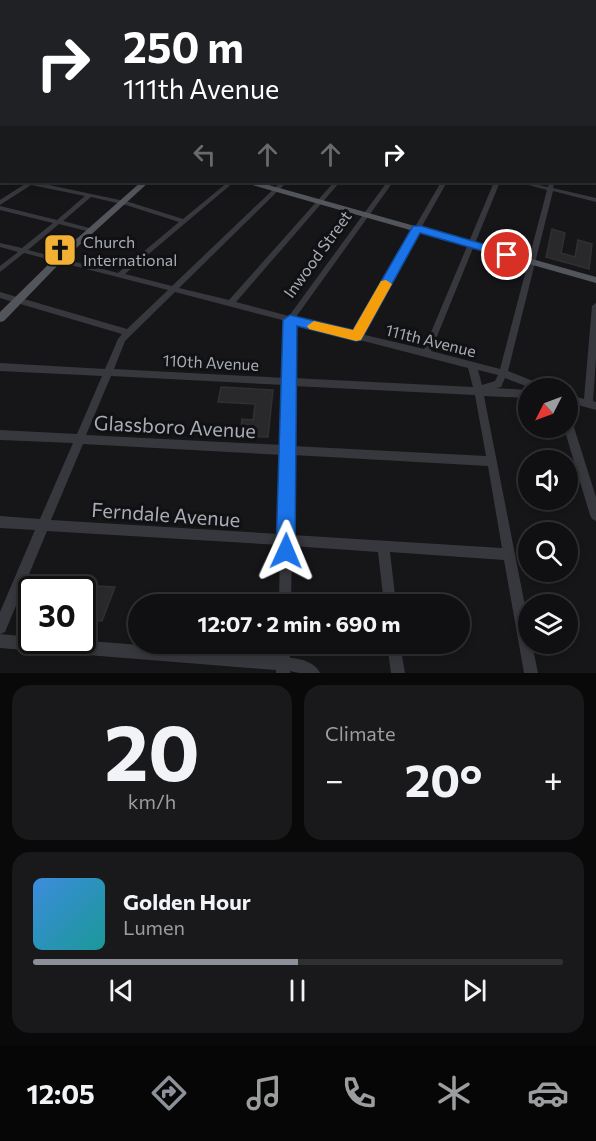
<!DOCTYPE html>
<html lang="en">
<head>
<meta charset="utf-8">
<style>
  :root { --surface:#101012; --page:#19191b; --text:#f1f3f6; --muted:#9c9d9f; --line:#303032; --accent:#8c9099 }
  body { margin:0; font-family:Commissioner,sans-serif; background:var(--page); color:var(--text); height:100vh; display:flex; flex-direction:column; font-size:22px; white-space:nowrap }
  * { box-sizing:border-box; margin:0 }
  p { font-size:20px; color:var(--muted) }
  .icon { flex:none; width:33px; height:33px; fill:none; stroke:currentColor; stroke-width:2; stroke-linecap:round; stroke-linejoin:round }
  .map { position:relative; height:673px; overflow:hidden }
  .side { display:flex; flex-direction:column; gap:12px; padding:12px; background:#09090a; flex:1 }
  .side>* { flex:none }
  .hud { position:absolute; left:0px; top:0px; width:597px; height:183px; box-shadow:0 3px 9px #0003,0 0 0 2px var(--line); background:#202124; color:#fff; overflow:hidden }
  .needle { width:39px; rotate:228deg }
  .buttons { position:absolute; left:518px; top:378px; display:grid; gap:12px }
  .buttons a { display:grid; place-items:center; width:60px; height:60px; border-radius:50%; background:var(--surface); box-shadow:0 3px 9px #0003,0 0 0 2px var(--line); font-size:30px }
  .speed { position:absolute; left:18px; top:576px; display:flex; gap:12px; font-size:30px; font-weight:700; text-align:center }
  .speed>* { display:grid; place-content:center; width:78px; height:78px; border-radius:50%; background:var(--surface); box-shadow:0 3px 9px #0003,0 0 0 2px var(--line); line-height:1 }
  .speed .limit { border:3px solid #111; border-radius:9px; background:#fff; color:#111 }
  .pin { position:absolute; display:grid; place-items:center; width:51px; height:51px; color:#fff; margin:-26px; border:3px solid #fff; border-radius:50%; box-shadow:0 2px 6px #0007 }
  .me { position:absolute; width:66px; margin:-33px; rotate:1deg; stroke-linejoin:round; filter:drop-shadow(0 0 4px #0008) }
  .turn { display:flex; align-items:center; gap:21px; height:126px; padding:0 24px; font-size:27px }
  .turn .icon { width:78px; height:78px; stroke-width:2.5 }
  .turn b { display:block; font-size:42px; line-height:51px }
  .lanes { display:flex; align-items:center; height:57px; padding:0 24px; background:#0003; justify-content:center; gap:30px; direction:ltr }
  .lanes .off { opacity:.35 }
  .big { font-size:45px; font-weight:700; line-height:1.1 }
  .side .tile { flex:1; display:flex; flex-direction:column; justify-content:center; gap:9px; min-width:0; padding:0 21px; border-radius:18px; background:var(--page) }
  .side .dial { align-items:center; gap:0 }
  .dial b { font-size:78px; line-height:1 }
  .song { display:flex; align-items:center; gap:18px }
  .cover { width:72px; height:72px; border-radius:9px; background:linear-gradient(135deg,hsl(210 70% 55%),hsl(180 70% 35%)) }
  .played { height:6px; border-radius:3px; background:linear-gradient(90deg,var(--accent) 50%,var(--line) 50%) }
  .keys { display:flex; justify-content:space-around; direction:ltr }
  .heat { display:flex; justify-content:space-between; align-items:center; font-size:33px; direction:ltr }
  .side .tiles { flex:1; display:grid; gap:12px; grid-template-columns:1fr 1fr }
  .tile:last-child { grid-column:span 2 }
  .trip { position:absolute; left:128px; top:594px; width:342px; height:60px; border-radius:30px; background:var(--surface); box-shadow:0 3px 9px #0003,0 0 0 2px var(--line); font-weight:700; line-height:60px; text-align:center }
  .tab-bar { display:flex; height:96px; justify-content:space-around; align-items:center; background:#060607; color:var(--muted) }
  .tab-bar .icon { width:42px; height:42px }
  .tab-bar .on { color:var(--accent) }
  .tab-bar b { font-size:27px; color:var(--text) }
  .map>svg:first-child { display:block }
</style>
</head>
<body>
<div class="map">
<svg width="596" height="673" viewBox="0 0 596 673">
  <rect width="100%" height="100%" fill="#161618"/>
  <!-- building -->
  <path fill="#29292c" stroke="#303034" stroke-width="1.5" d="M 552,229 L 565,233 L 561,253 L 575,257 L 578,240 L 592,244 L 589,269 L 546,257 Z
    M 221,387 L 273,390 L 268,437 L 240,436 L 242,419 L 253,420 L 255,404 L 218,402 Z
    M 97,586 L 115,587 L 102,621 L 87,620 Z"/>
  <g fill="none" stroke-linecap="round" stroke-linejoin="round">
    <!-- minor -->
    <path fill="#37383d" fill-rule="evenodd" d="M 2,83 L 2,87 L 0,87 L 0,84 Z
      M 0,119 L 2,119 L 2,122 L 0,122 Z
      M 0,139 L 2,139 L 2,142 L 0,143 Z
      M 0,149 L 2,150 L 2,153 L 0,153 Z
      M 2,166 L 2,170 L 0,171 L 0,167 Z
      M 28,182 L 35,182 L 129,202 L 183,219 L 228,182 L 234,182 L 125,274 L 172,286 L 281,182 L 287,182 L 179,288 L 229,300 L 334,182 L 340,182 L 236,302 L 289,316 L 387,182 L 393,182 L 296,317 L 354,332 L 441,182 L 447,182 L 361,334 L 424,349 L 494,182 L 500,182 L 431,351 L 500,369 L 547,190 L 517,182 L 525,182 L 548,187 L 549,182 L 555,182 L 553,188 L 596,198 L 596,202 L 553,191 L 508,371 L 543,385 L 544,388 L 531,388 L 505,378 L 501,387 L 496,388 L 528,390 L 528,398 L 484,396 L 528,621 L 528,644 L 532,644 L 538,673 L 524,673 L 504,560 L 390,552 L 396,604 L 384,604 L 378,552 L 292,546 L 291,604 L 279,604 L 280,545 L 47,531 L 5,632 L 0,634 L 0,612 L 35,530 L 0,528 L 0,516 L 40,519 L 73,443 L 0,440 L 0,430 L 77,434 L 102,376 L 0,371 L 0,363 L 105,369 L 118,339 L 122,334 L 0,298 L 0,292 L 127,329 L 168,290 L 24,253 L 0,272 L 0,266 L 18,252 L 0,247 L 0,243 L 22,248 L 53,223 L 0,210 L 0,206 L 57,220 L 85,196 L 31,185 L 0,205 L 0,200 ZM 91,197 L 126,205 L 179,222 L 118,273 L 28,250 L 59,224 L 91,232 L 93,231 L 93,229 L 63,221 ZM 175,292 L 286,321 L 285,378 L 114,369 L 125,341 ZM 294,323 L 468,368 L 473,387 L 293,378 ZM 478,370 L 498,375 L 495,381 L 482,385 ZM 111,376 L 284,385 L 283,445 L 86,435 ZM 293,386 L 475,395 L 486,456 L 293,446 ZM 83,444 L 283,455 L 280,534 L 51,520 ZM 293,455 L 488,466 L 502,548 L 292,535 Z
      M 596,303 L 596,358 L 593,401 L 596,402 L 596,410 L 567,402 L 567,394 L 584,399 L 592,306 Z
      M 567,417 L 570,418 L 572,421 L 596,497 L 596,521 L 592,519 L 590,515 L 564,428 L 567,428 Z
      M 0,634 L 32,637 L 32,640 L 77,640 L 277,656 L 278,644 L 290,644 L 290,658 C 300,658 316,663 320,673 L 299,673 L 290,671 L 290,673 L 276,673 L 276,670 L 0,648 Z
      M 387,644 L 400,644 L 405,673 L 391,673 Z"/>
    <!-- major -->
    <path fill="#53555c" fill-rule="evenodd" d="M 0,121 L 2,122 L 2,126 L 0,125 Z
      M 141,182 L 149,182 L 61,262 L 4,321 L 0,322 L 0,312 L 55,258 Z
      M 249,182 L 258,182 L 596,277 L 596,283 L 249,184 Z"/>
  </g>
  <!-- sky -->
  <linearGradient id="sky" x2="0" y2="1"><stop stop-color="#0c0c0d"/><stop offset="0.42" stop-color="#363c48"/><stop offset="1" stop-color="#363c48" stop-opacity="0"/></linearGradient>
  <rect width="596" height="163" fill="url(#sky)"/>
  <!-- route -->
  <path fill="#1a73e8" stroke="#114b97" stroke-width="1.5" d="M 413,226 L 421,226 L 511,252 L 513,255 L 507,258 L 420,233 L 361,340 L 356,341 L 297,326 L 295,551 L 292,558 L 286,560 L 279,558 L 276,551 L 283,320 L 290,315 L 353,330 Z"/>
  <!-- slow -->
  <path fill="#f59e0b" d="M 386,280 L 392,284 L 361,340 L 356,341 L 309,329 L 307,326 L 314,321 L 353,330 L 381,281 Z"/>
  <!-- icons -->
  <defs>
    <symbol id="church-square" viewBox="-11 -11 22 22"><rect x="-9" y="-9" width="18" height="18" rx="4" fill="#f2b134" stroke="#111113"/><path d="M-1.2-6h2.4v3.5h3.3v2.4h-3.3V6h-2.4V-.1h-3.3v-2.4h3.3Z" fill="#111"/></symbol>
  </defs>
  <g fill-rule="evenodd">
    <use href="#church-square" x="41" y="231" width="38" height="38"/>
  </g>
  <g text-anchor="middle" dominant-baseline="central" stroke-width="6" stroke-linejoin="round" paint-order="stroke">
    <!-- poi labels -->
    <g font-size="16" fill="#a8adb8" stroke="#111113" text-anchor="start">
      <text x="83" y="241">Church<tspan x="83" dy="18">International</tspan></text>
    </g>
    <!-- street labels -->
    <g font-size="16" fill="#a8adb8" stroke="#111113">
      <text transform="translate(317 254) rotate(-54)">Inwood Street</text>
      <text transform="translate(431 340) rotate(14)">111th Avenue</text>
      <text transform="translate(211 362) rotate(3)">110th Avenue</text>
    </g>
    <!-- near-street labels -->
    <g font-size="20" fill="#a8adb8" stroke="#111113">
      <text transform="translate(175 426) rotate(3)">Glassboro Avenue</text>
      <text transform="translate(166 514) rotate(4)">Ferndale Avenue</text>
    </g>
  </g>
</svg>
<div class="buttons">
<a><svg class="needle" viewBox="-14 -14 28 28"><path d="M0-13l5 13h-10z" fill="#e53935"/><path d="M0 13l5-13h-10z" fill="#9c9d9f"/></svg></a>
<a><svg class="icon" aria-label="sound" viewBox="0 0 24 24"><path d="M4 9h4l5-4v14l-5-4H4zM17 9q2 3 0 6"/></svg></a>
<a><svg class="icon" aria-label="search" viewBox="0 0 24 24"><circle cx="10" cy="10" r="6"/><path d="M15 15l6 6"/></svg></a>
<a><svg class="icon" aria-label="layers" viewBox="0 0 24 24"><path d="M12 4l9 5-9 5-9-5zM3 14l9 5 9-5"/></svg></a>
</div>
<div class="speed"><div class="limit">30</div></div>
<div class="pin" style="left:507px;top:255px;background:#d93025"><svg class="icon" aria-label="arrive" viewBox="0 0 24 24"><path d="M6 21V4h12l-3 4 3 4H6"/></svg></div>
<svg class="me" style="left:286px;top:551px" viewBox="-20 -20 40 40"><path d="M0-17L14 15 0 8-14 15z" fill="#1a73e8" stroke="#fff" stroke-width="4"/></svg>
<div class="trip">12:07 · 2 min · 690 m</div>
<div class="hud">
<div class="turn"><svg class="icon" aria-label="right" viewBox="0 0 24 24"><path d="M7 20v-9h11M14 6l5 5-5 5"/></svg><div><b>250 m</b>111th Avenue</div></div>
<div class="lanes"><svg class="icon off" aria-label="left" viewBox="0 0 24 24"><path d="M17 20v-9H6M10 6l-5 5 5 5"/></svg><svg class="icon off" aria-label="ahead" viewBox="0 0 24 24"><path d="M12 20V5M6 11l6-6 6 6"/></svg><svg class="icon off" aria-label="ahead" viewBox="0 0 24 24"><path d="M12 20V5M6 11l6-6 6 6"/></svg><svg class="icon" aria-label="right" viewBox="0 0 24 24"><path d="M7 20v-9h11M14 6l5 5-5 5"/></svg></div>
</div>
</div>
<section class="side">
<div class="tiles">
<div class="tile dial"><b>20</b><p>km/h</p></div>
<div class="tile"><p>Climate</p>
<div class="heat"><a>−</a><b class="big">20°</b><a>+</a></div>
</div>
<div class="tile">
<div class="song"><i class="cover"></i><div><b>Golden Hour</b><p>Lumen</p></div></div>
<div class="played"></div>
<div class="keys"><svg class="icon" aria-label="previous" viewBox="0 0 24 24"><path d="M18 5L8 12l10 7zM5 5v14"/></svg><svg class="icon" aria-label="pause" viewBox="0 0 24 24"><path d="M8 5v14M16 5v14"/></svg><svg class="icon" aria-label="next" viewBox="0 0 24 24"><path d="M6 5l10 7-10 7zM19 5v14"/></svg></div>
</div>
</div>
</section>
<nav class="tab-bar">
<b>12:05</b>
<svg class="icon on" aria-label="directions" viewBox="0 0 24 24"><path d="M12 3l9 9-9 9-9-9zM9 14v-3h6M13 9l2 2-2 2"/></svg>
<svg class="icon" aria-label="music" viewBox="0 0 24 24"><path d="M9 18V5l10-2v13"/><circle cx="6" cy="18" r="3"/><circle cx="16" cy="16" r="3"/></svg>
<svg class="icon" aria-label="phone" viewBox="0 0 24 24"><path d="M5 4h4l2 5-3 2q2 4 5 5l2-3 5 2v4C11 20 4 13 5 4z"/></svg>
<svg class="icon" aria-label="climate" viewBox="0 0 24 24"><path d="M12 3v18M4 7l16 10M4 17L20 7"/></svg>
<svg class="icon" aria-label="car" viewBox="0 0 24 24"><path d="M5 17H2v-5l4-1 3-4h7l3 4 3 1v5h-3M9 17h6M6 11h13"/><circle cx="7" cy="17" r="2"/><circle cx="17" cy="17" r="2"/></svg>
</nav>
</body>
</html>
